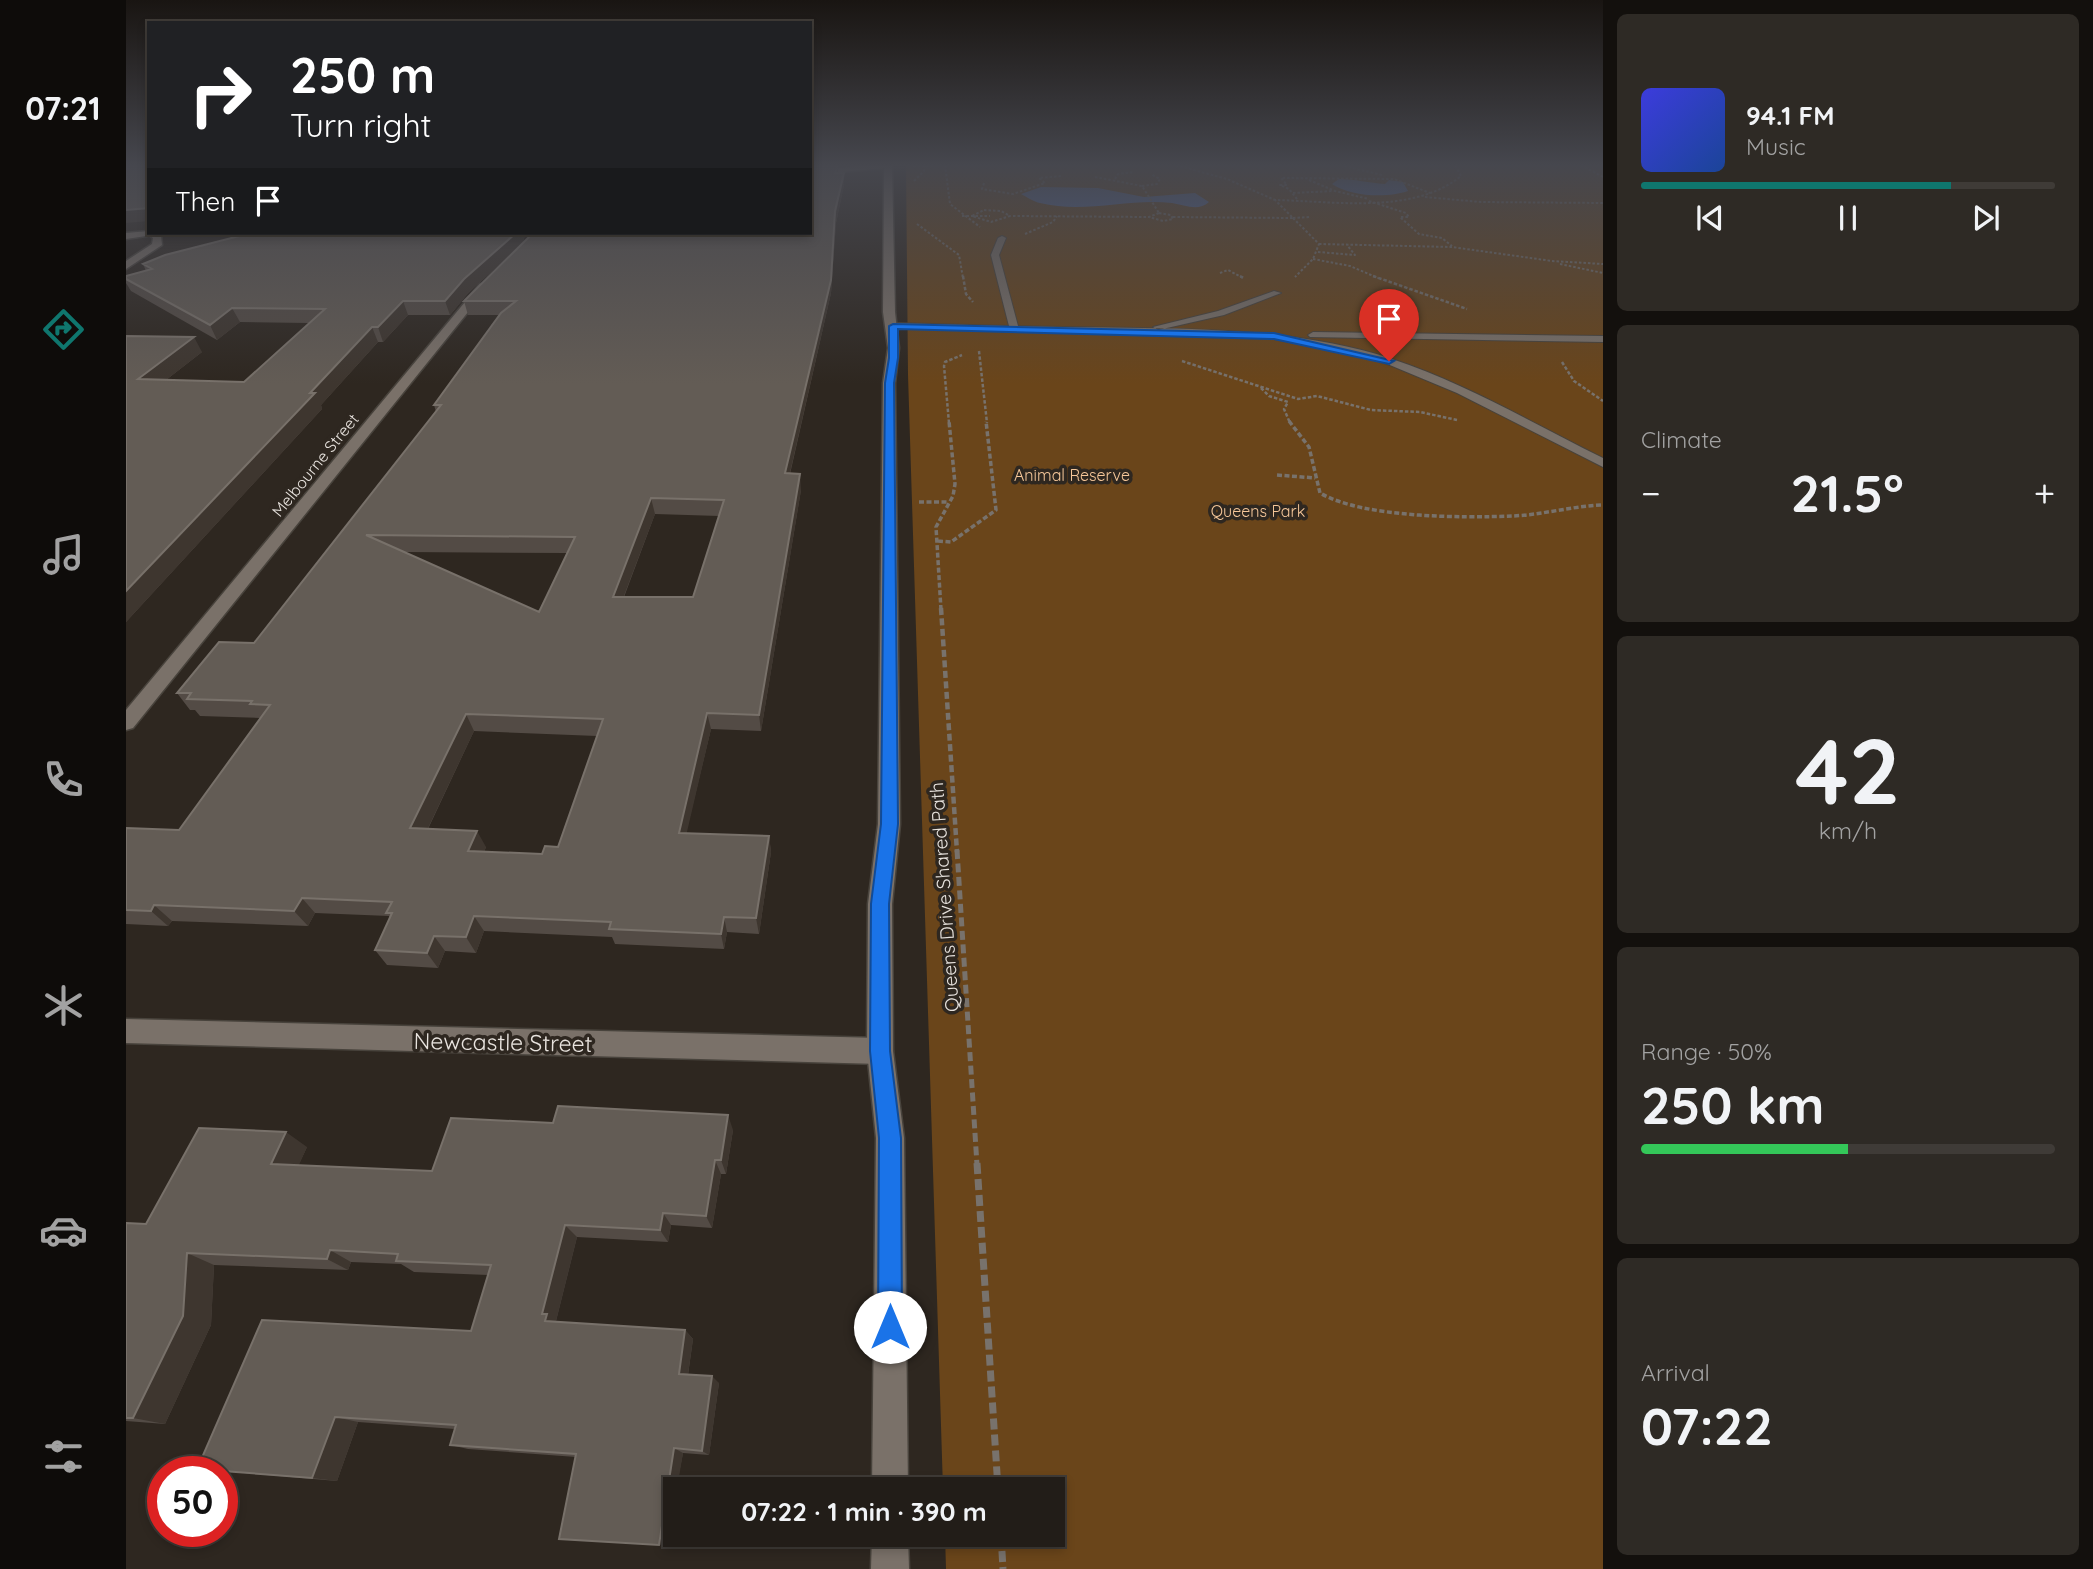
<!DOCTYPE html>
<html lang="en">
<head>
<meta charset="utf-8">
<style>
  :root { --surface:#221d18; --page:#2e2a25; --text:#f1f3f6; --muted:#a2a2a2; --line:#3f3b37; --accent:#0f766e }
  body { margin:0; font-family:Quicksand,sans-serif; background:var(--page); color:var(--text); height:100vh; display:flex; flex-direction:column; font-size:26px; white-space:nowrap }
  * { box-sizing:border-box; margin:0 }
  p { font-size:23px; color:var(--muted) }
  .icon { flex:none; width:38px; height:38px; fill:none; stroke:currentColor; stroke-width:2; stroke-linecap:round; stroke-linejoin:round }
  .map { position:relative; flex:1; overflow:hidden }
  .sheet { display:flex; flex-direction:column; gap:14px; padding:14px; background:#13100d; width:490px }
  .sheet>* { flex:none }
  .hud { position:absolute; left:21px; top:21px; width:665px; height:214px; border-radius:0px; box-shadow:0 4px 10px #0003,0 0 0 2px var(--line); background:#202124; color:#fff; overflow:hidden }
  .speed { position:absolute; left:21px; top:1456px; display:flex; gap:14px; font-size:35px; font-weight:700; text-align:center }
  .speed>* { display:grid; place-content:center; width:91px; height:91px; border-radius:50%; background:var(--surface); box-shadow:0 4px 10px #0003,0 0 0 2px var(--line); line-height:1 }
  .speed .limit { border:10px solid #d22; background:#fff; color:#111 }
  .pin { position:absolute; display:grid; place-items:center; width:60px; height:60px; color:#fff; margin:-72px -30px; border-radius:50% 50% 50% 0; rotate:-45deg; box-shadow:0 0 7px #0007 }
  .pin .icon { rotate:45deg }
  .me { position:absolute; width:77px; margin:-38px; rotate:0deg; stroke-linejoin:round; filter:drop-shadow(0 0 5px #0008) }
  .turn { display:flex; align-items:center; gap:24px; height:147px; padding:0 28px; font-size:32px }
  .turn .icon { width:91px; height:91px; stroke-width:2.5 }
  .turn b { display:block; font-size:49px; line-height:60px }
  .then { display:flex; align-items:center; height:66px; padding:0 28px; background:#0003; gap:14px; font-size:26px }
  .big { font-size:52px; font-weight:700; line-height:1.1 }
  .sheet .widget { flex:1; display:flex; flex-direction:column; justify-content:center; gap:10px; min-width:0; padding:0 24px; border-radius:10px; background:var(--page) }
  .sheet .dial { align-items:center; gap:0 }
  .dial b { font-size:91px; line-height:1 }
  .song { display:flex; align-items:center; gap:21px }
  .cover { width:84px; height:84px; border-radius:10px; background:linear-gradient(135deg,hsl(240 70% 55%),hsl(220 70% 35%)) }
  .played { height:7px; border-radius:4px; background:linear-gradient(90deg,var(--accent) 75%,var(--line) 75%) }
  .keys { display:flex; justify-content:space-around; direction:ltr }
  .heat { display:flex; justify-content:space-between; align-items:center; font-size:38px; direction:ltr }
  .charge { height:10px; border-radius:5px; background:linear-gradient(90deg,#34c759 50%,var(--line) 0) }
  .trip { position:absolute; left:537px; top:1477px; width:402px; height:70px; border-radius:0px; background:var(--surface); box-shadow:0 4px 10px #0003,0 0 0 2px var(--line); font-weight:700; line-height:70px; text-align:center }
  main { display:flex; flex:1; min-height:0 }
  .tab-bar { display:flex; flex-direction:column; width:126px; justify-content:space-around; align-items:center; background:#0e0c0a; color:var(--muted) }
  .tab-bar .icon { width:49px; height:49px }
  .tab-bar .selected { color:var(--accent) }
  .tab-bar b { font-size:32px; color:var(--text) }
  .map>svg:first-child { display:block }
</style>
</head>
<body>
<main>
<nav class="tab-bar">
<b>07:21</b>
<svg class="icon selected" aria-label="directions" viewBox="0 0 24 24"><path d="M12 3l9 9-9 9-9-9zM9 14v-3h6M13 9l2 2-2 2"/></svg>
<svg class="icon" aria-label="music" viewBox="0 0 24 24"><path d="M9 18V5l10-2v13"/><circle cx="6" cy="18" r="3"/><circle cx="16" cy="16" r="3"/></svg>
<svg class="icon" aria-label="phone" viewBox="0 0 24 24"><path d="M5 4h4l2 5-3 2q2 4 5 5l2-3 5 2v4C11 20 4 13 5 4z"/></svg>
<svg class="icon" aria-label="climate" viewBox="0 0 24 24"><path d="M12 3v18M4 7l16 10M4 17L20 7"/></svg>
<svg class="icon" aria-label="car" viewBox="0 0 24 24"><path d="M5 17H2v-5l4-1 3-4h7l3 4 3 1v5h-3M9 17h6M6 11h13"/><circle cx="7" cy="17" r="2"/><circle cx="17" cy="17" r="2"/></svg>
<svg class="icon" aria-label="filters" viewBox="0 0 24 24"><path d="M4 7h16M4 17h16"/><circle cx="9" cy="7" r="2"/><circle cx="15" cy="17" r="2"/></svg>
</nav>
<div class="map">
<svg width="1477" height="1569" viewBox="0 0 1477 1569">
  <rect width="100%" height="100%" fill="#2e2720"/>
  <!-- green -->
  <path fill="#6a451a" d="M 780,165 L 1477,165 L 1477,1569 L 820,1569 L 819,1535 L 928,1535 L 928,1489 L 817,1489 L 782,375 Z"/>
  <!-- water -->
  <path fill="#536fae" d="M 1213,179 C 1229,179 1243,183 1259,184 L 1263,180 L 1277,182 L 1282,191 C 1262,198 1225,197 1206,184 Z
    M 915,187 L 972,188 L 1018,197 L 1069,193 L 1083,202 C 1072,212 1059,205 1046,203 C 1003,198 958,214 914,203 C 908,202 901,197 895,194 Z"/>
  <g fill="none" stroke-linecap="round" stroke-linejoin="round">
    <defs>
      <path id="lane" d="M 876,236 L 880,238 L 873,255 L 892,326 C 1012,330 1152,321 1266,359 C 1339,383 1408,424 1477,458 L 1477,467 L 1331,393 L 1259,363 L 1222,353 L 1148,339 L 764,328 L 762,326 L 767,323 L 883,326 L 865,255 L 872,238 Z
        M 1148,291 L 1155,293 L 1098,315 L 1032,330 L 1027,327 L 1092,311 Z
        M 1187,332 L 1477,336 L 1477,342 L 1184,337 L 1182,335 Z"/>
      <path id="street" d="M 23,231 L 35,235 L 36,245 L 0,269 L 0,261 L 26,244 L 27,238 L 20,233 Z
        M 354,284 L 363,286 L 7,728 L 0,730 L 0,710 Z
        M 0,1019 L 754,1038 L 763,1042 L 767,1051 L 763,1060 L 754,1064 L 0,1043 Z"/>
      <path id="secondary" d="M 741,165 L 766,165 L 769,312 L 773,348 L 769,383 L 774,824 L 766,904 L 767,1051 L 778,1138 L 782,1489 L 746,1489 L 750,1138 L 741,1051 L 742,904 L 752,824 L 757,383 L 762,348 L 757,312 L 758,168 L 684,175 L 684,171 Z
        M 23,231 L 40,233 L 0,239 L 0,233 Z
        M 746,1535 L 782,1535 L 783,1569 L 745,1569 Z"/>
    </defs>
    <!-- lane casing -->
    <use href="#lane" stroke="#48433c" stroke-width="2"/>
    <!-- street casing -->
    <use href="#street" stroke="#48433c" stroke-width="3"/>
    <!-- secondary casing -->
    <use href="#secondary" stroke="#48433c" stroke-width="3"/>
    <!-- path-far5 -->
    <path stroke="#78726c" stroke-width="2" stroke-dasharray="2.5 2" stroke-linecap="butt" d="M 819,165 L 824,204 L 854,227
      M 1050,165 L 1101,179 L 1149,200
      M 1214,165 L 1256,175
      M 1455,165 L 1477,177
      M 787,166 L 842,165
      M 969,177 L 1016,186 L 1033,213
      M 989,179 L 992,174 L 1008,172
      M 1183,180 L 1209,191 L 1243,199
      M 788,181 L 798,171 L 799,165
      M 858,183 L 856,189 L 887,194 L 919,183 L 913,178 L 935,176
      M 1016,186 L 1031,184 L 1034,179 L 1025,174
      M 1167,193 L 1207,191
      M 1299,197 L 1355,202 L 1477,203
      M 1171,199 L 1163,189 L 1154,185 L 1161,185 L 1155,178 L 1268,179 L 1304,193
      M 1243,201 L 1280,213 L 1283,217 L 1274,217 L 1293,234 L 1316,238 L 1326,246
      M 858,210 L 875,211 L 884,216 L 865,222 L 846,216 Z
      M 1033,213 L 1045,215 L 1047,219 L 1037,221 L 1023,217 Z
      M 836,216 L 864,216
      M 887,216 L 1023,217
      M 1047,217 L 1167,218 L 1149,200 C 1207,201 1287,215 1335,176 L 1329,165
      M 1167,218 L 1193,244 L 1187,259 L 1169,277
      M 1167,218 L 1184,217
      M 791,224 L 833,255 L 837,278
      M 899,234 L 927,222 L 931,216
      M 1193,244 L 1326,247 L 1426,261 L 1477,264
      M 1192,252 L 1229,255 L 1221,245
      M 1187,259 L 1224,266 L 1252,278
      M 1434,264 L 1477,273
      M 1094,273 L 1102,270 L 1117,278"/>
    <!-- path-far4 -->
    <path stroke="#78726c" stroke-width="2.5" stroke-dasharray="3.5 2" stroke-linecap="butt" d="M 837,276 L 840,294 L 847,302
      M 1114,276 L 1118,278
      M 1247,276 L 1341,309
      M 853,351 L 861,423
      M 1056,361 L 1172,399 L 1191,396 L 1245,410 L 1294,412 L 1331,420
      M 1436,362 L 1448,381 L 1477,401
      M 1135,388 L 1143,396 L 1162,402 L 1158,409 L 1164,423
      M 823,423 L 818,366 L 819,362 L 836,355"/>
    <!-- path-far3 -->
    <path stroke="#78726c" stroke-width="3.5" stroke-dasharray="5 2.5" stroke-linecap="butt" d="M 1163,421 L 1183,447 L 1194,493 C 1237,518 1335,518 1386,516 C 1416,515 1446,506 1477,505
      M 1151,475 L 1189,478
      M 793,502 L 823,502
      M 812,541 L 825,542 L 870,510 L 860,421
      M 815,610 L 810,527 L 827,496 L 829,484 L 823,421"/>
    <!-- path-far2 -->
    <path stroke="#78726c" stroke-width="4.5" stroke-dasharray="7 3.5" stroke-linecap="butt" d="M 815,608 L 831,852"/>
    <!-- path-far1 -->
    <path stroke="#78726c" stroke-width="5" stroke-dasharray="9 4.5" stroke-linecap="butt" d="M 831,850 L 851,1165"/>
    <!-- path -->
    <path stroke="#78726c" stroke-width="7" stroke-dasharray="11 5" stroke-linecap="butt" d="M 851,1163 L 872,1489
      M 875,1535 L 877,1569"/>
    <!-- lane -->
    <use href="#lane" fill="#7a7169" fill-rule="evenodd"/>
    <!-- street -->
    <use href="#street" fill="#7a7169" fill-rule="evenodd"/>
    <!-- secondary -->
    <use href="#secondary" fill="#7a7169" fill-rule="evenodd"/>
  </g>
  <!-- wall -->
  <path fill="#534b45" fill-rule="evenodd" d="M 684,165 L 715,165 L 712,166 L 712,173 L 718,185 L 710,223 L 705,293 L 664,474 L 675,490 L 635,731 L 585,729 L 560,833 L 643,836 L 645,852 L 633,934 L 601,932 L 598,949 L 489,944 L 486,937 L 358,931 L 350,953 L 319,951 L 312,968 L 261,965 L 249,950 L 264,918 L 263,916 L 189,913 L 182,926 L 46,921 L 42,926 L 0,924 L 0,828 L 53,830 L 134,718 L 74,716 L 69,710 L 64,710 L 51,693 L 128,643 L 310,412 L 308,405 L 373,315 L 342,315 L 338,301 L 403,237 ZM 529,514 L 593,516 L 567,597 L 498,597 ZM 278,552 L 441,553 L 413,612 ZM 348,731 L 471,736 L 432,847 L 416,854 L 358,852 L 360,847 L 302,829 Z
    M 125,233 L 400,233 L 396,244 L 342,293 L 324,315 L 282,315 L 257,342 L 252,342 L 195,405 L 196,409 L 0,622 L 0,336 L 76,352 L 40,380 L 118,382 L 183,323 L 114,322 L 91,340 L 5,291 L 0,283 L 0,276 L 20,271 L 17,264 Z
    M 427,1123 L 607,1130 L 600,1174 L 595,1174 L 586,1228 L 545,1225 L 542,1242 L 451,1237 L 430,1321 L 432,1322 L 559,1330 L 567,1339 L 562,1375 L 593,1383 L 583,1455 L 557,1453 L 550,1489 L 550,1500 L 543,1545 L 533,1545 L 450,1457 L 342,1449 L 324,1445 L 329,1429 L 232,1422 L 211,1481 L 71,1469 L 345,1331 L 362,1275 L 288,1272 L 275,1264 L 225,1262 L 222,1270 L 88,1265 L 85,1325 L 39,1424 L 0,1421 L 0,1223 L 20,1224 L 181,1147 L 172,1166 L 306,1171 Z"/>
  <!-- shaded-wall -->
  <path fill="#3e362f" d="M 718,173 L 718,185 L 710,223 L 705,293 L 660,490 L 659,473 Z
    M 23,208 L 23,221 L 0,223 L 0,210 Z
    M 390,233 L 400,233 L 396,244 L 342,293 L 324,315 L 319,301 L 338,279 Z
    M 277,301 L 282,315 L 257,342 L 252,327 Z
    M 106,308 L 114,322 L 91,340 L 84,325 Z
    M 246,327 L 252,342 L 195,405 L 196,409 L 0,622 L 0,591 Z
    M 68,337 L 76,352 L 22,394 L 12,379 Z
    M 674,474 L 675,490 L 635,731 L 633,715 Z
    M 525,498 L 529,514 L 491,614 L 487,597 Z
    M 581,713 L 585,729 L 557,849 L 553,833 Z
    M 340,714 L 348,731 L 294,845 L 284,828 Z
    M 351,831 L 360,847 L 352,867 L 342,851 Z
    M 643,836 L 645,852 L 633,934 L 630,918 Z
    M 176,898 L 189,913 L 182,926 L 168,911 Z
    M 28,905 L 46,921 L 42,926 L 25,911 Z
    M 348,916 L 358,931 L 350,953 L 340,937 Z
    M 598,917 L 601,932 L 598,949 L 595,934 Z
    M 308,936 L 319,951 L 312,968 L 301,953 Z
    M 602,1115 L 607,1130 L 600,1174 L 595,1160 Z
    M 160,1132 L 181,1147 L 167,1178 L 145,1164 Z
    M 589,1160 L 595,1174 L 586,1228 L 580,1216 Z
    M 537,1213 L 545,1225 L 542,1242 L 534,1230 Z
    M 439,1225 L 451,1237 L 430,1321 L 434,1323 L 419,1321 L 416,1314 Z
    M 204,1250 L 225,1262 L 222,1270 L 201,1259 Z
    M 61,1253 L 88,1265 L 85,1325 L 39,1424 L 7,1418 Z
    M 559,1330 L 567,1339 L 561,1381 L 553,1374 Z
    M 586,1376 L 593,1383 L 583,1455 L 576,1451 Z
    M 209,1417 L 232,1422 L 211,1481 L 186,1478 Z
    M 548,1448 L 557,1453 L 551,1489 L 550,1489 L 550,1500 L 543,1545 L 533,1545 Z"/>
  <!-- building -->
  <path fill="#635c55" stroke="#78716a" stroke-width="2" fill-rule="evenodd" d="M 0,165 L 23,165 L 23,208 L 0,210 Z
    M 697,165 L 712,165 L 709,173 L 718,173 L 709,211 L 705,280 L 659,473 L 674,474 L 633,715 L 581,713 L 553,833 L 643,836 L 630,918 L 598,917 L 595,934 L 483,929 L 485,922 L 348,916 L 340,937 L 308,936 L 301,953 L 249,950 L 266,913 L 260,913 L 266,902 L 176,898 L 168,911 L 28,905 L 25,911 L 0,910 L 0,828 L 53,830 L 144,705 L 124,704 L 126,701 L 61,699 L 65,693 L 51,693 L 93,642 L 128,643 L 315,405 L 308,405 L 375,313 L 390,301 L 338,301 L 403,237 L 406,233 L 684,233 L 684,166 ZM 525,498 L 598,500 L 567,597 L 487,597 ZM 240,535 L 449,537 L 413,612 ZM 340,714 L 477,719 L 432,847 L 419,846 L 416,854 L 342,851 L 351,831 L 284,828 Z
    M 125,233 L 390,233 L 338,279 L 319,301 L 277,301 L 252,327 L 246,327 L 184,393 L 189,393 L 0,591 L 0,336 L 68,337 L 12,379 L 118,382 L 199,309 L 106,308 L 84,325 L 0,279 L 0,276 L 26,269 L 17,264 L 39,255 Z
    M 432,1106 L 602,1115 L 595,1160 L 589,1160 L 580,1216 L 537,1213 L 534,1230 L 439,1225 L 416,1314 L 421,1314 L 419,1321 L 559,1330 L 553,1374 L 586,1376 L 576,1451 L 548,1448 L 533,1545 L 433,1539 L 450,1454 L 324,1445 L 330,1425 L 209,1417 L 186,1478 L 71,1469 L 136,1320 L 345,1331 L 365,1265 L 270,1261 L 272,1254 L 204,1250 L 201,1259 L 61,1253 L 57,1316 L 7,1418 L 0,1418 L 0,1223 L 20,1224 L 73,1128 L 160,1132 L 145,1164 L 306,1171 L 325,1118 L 427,1123 Z"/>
  <!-- sky -->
  <linearGradient id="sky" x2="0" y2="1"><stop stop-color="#191512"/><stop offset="0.43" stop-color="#46474e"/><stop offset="1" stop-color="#46474e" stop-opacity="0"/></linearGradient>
  <rect width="1477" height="384" fill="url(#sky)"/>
  <!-- route -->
  <path fill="#1a73e8" stroke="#114b97" stroke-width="2" d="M 767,324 L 1148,333 L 1268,361 L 1263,364 L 1148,339 L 772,329 L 772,358 L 768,383 L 772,824 L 763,904 L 764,1051 L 775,1138 L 776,1327 L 773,1336 L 764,1339 L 755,1336 L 752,1327 L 753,1138 L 744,1051 L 745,904 L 755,824 L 759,383 L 763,358 L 763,326 Z"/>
  <g text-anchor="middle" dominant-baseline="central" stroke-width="7" stroke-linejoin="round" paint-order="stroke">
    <!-- far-street labels -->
    <g font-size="16" fill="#e8e3de" stroke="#2e2720">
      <text transform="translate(189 465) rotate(-51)">Melbourne Street</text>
    </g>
    <!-- far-park labels -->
    <g font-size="16" fill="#f6c799" stroke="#2e2720">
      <text x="946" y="475">Animal Reserve</text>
      <text x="1132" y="511">Queens Park</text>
    </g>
    <!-- street labels -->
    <g font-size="19" fill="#e8e3de" stroke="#2e2720">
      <text transform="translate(818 897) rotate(-94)">Queens Drive Shared Path</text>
    </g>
    <!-- near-street labels -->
    <g font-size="23" fill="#e8e3de" stroke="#2e2720">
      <text transform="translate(377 1042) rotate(1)">Newcastle Street</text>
    </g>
  </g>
</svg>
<div class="speed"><div class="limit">50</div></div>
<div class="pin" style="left:1263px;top:361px;background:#d93025"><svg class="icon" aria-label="arrive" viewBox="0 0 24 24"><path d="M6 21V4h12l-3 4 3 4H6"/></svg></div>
<svg class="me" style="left:764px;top:1327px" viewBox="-20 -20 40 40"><circle r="19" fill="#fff"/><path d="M0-13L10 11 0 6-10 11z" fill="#1a73e8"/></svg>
<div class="trip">07:22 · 1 min · 390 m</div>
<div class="hud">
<div class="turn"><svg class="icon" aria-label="right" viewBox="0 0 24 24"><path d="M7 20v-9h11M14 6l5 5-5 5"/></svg><div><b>250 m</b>Turn right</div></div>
<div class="then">Then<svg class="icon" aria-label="arrive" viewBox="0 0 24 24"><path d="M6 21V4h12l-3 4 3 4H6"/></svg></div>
</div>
</div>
<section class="sheet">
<div class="widget">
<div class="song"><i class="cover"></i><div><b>94.1 FM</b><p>Music</p></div></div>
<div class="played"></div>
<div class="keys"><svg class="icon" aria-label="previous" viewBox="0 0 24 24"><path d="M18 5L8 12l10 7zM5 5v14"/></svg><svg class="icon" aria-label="pause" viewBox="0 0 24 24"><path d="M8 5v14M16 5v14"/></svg><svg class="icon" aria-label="next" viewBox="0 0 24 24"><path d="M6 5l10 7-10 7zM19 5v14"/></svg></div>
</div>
<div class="widget"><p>Climate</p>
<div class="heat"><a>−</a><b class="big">21.5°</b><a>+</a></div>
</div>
<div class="widget dial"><b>42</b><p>km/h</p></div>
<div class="widget"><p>Range · 50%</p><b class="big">250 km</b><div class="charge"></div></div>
<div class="widget"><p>Arrival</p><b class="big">07:22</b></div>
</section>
</main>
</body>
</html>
